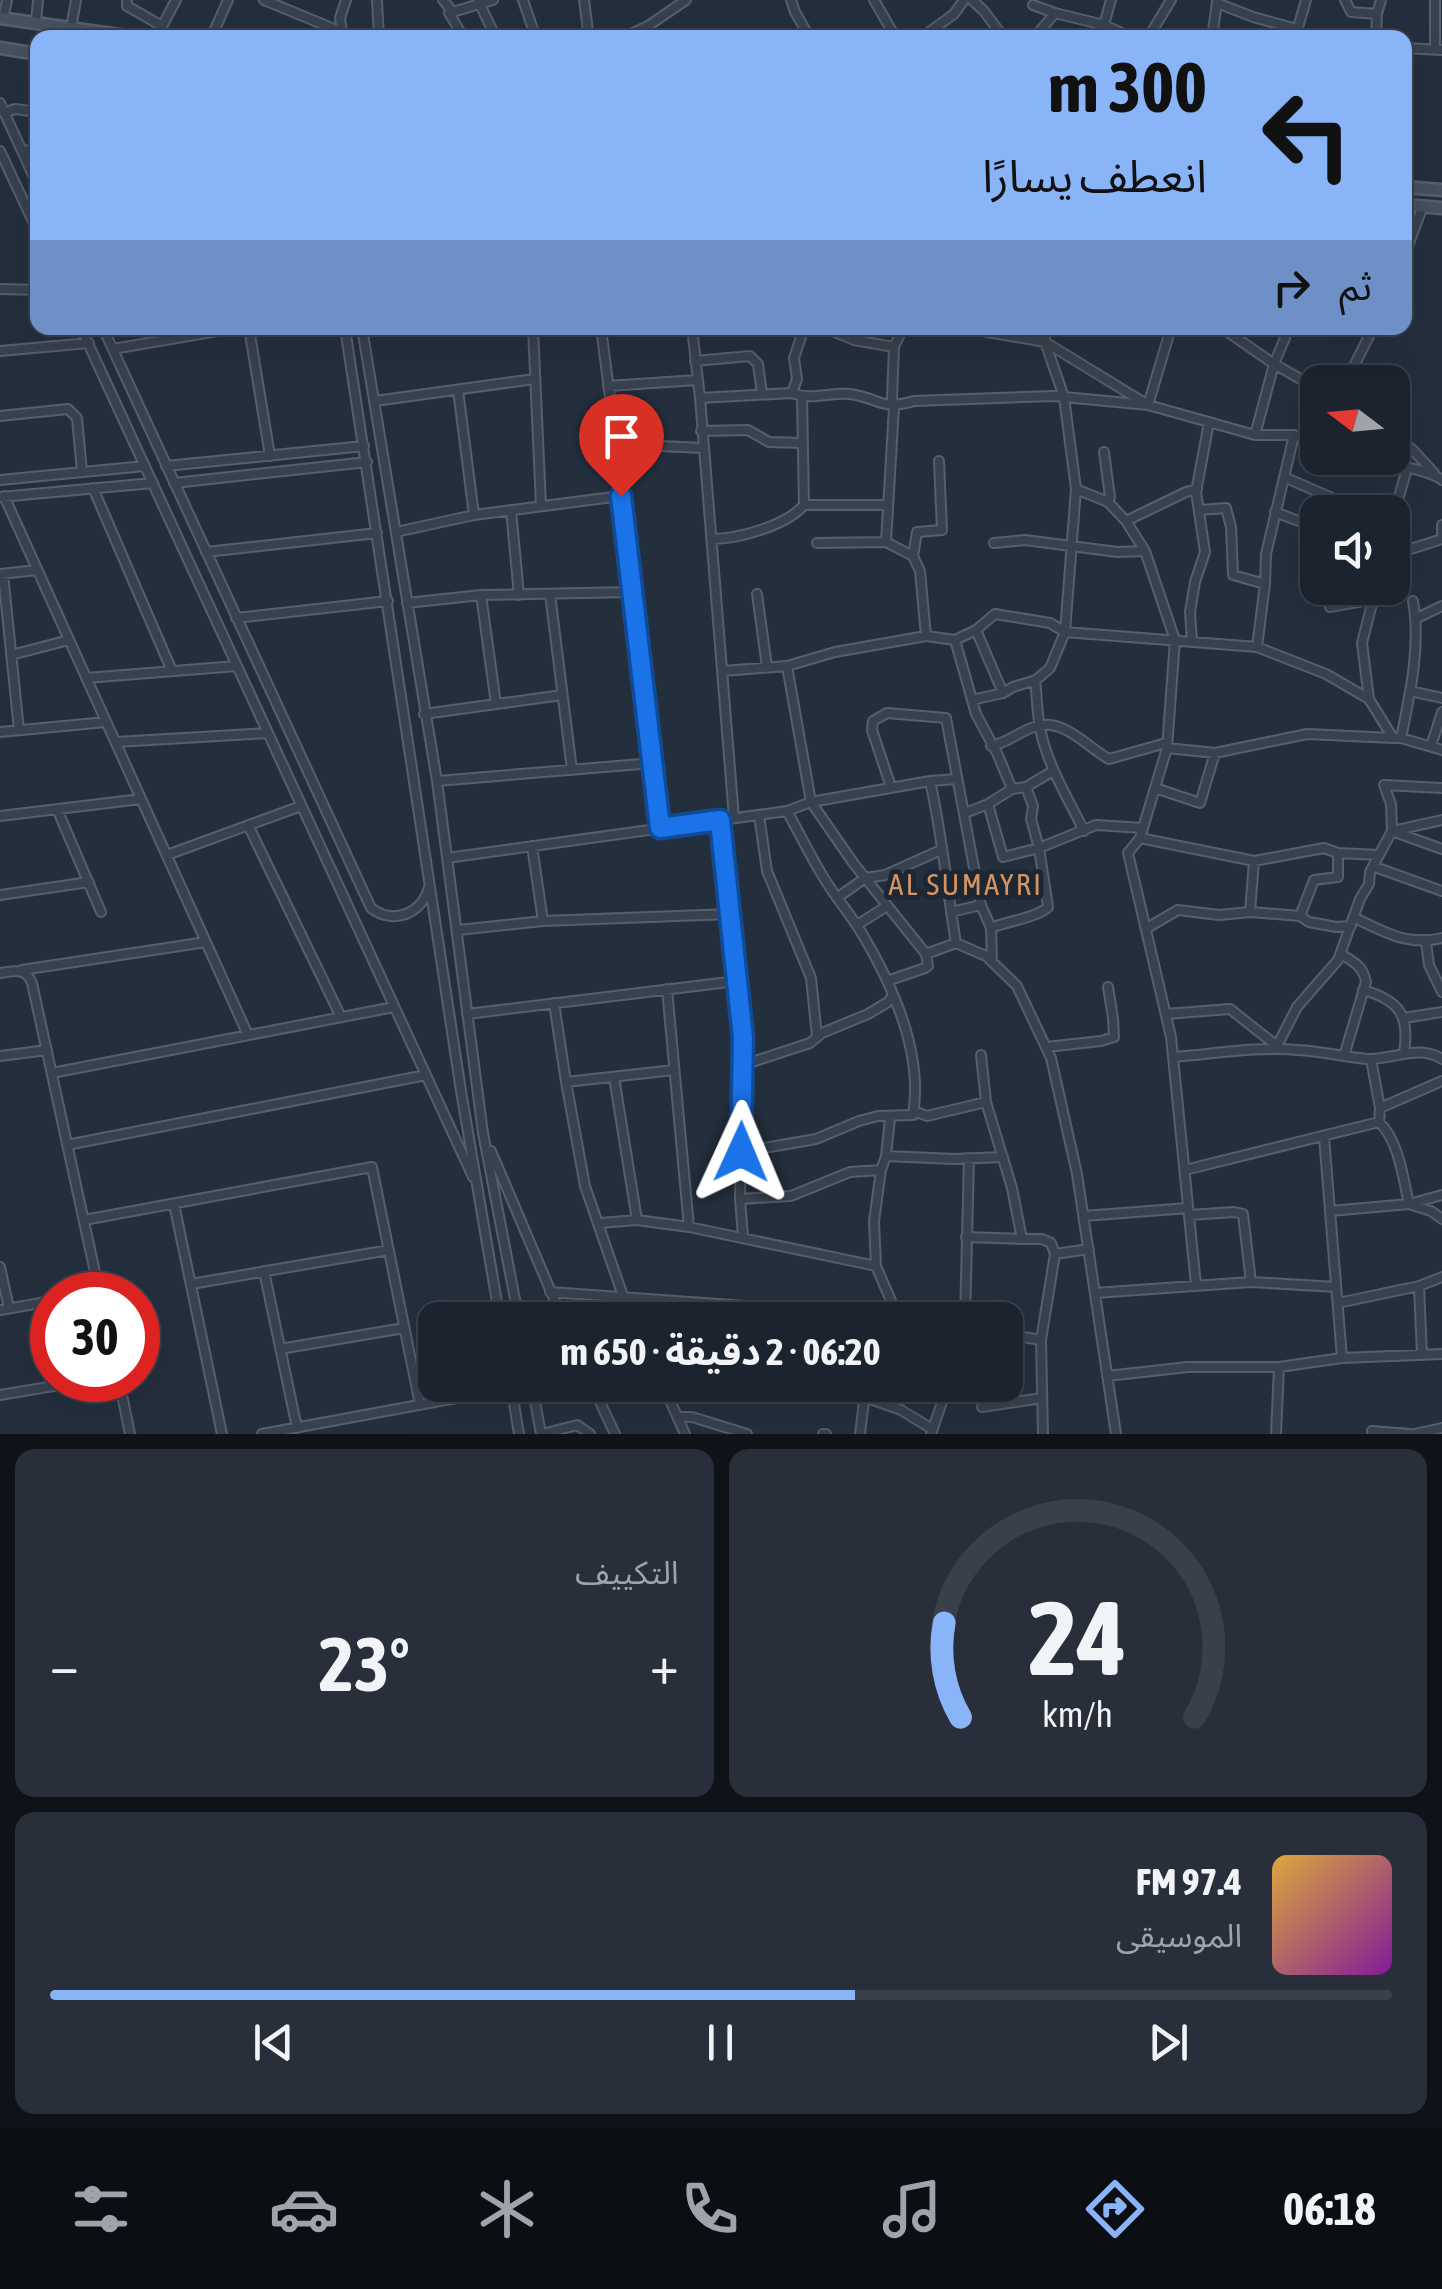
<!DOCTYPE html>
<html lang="ar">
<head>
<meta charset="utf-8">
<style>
  :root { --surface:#1b232e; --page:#282f3a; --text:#f1f3f6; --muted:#a0a4aa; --line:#39404a; --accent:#8ab4f8 }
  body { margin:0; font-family:"Asap Condensed","Noto Sans Arabic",sans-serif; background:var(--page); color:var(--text); direction:rtl; height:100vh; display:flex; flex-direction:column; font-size:38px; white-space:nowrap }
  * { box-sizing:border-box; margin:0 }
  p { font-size:32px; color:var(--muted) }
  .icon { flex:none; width:55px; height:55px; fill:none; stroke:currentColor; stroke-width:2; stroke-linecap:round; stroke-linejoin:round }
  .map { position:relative; height:1434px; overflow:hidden; direction:ltr }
  .side { display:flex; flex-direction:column; gap:15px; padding:15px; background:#0f1319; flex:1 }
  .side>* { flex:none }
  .banner { position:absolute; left:30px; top:30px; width:1382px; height:305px; border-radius:20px; box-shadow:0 10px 40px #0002,0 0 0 2px var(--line); direction:rtl; background:#8ab4f8; color:#111; overflow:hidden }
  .needle { width:65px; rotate:286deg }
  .controls { position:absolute; left:1300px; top:365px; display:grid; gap:20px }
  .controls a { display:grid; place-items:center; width:110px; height:110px; border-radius:20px; background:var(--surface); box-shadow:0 10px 40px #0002,0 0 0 2px var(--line); font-size:50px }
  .speed { position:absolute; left:30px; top:1272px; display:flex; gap:20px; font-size:50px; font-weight:700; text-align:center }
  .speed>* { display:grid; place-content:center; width:130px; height:130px; border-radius:50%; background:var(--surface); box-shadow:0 10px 40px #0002,0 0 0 2px var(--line); line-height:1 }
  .speed .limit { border:15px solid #d22; background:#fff; color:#111 }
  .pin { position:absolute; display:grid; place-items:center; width:85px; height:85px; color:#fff; margin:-102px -42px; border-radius:50% 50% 50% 0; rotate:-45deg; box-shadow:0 0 10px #0007 }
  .pin .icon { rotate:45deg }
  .me { position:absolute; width:110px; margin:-55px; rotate:1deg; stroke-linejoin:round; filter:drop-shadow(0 0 8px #0008) }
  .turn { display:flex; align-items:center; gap:35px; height:210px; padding:0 40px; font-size:45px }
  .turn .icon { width:130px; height:130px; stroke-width:2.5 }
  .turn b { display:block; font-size:70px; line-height:85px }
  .then { display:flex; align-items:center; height:95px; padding:0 40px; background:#0003; gap:20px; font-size:38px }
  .big { font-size:75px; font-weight:700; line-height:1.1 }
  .side .widget { flex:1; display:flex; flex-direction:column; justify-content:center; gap:15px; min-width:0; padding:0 35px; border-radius:20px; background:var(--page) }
  .side .dial { align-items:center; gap:0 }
  .dial svg { height:260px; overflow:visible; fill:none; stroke:var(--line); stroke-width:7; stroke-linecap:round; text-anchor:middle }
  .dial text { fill:var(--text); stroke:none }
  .song { display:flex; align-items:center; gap:30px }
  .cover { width:120px; height:120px; border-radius:15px; background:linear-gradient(135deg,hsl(40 70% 55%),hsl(290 70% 35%)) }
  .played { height:10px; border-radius:5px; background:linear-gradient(90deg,var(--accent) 60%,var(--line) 60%) }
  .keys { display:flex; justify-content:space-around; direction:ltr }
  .heat { display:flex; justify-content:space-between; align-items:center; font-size:55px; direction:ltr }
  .side .tiles { flex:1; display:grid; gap:15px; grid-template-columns:1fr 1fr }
  .widget:last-child { grid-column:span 2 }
  .trip { position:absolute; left:418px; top:1302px; width:605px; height:100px; border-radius:20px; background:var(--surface); box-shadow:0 10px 40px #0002,0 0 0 2px var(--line); font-weight:700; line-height:100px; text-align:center; direction:rtl }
  .dock { display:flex; height:160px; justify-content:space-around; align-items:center; background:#0b0e12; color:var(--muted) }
  .dock .icon { width:70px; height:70px }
  .dock .current { color:var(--accent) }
  .dock b { font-size:45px; color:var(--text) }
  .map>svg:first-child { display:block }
</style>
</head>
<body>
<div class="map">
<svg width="1442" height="1434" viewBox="0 0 1442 1434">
  <rect width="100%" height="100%" fill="#242f3e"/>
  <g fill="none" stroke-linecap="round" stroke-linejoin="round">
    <defs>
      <path id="street" d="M 127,0 L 127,6 L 162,26
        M 264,0 L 356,38
        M 377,0 L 379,38
        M 443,0 L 452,11 L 449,13 L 464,38
        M 478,0 L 496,38
        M 523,0 L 536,38
        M 584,0 L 589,38
        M 791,0 L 795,12 L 810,38
        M 874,0 L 896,38
        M 972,0 L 984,11 L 1004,38
        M 1345,0 L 1351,12 L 1377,14
        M 1217,3 L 1253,17 L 1297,29
        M 1033,5 L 1055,13
        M 449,13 L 493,0
        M 3,19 L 7,0
        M 36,23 L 38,0
        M 1104,25 L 1111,0
        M 71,28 L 76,0
        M 342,32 L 340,18 L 346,0
        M 156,38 L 176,0
        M 215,38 L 215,29 L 228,0
        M 622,38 L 648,26 L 686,0
        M 921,38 L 954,14 L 964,0
        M 1034,38 L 1055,13 L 1104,25 L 1133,38
        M 1148,38 L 1171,0
        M 1212,38 L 1217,2
        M 1295,38 L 1306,0
        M 1376,38 L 1377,14 L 1381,0
        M 1405,48 L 1442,50
        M 1435,49 L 1435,0
        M 0,103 L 38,186
        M 4,113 L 15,109 L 38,112
        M 0,151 L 38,232
        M 22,151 L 38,149
        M 1405,254 L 1423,206
        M 0,289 L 38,290
        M 81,328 L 473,1177
        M 103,328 L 371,908 C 393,925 422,914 429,887
        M 249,328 L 270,456
        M 345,328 L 461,1091 L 500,1320
        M 362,328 L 437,781 L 483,1133 L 519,1320
        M 533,328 L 541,506
        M 601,328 L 616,444 L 660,828
        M 692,328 L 700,398 L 734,818
        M 825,328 L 854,340 L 894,347
        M 982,328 L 987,332 L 1045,342 L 1148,405 L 1171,328
        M 1222,328 L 1274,364 L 1318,389
        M 113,349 L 235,328
        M 0,351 L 89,343
        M 695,361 L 750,356 L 758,364 L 762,394
        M 1346,382 L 1373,328
        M 608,386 L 697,380
        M 458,390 L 474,515
        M 792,393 L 797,379 L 794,358 L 804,328
        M 802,397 L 804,505 L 888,505
        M 700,398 L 792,393 C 811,401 830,392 850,394 C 880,398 880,411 914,401 L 1054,396 L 1148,405 L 1255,435 L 1294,435 L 1318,442
        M 375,401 L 534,379
        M 0,416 L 68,409 L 77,418 L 82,472
        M 701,431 L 748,430 L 769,442 L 802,443
        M 1392,434 L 1413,450 L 1434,473
        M 1255,435 L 1274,364 L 1285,338 L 1286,328
        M 616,444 L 703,448
        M 1104,452 L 1110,497 L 1108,502
        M 1366,458 C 1385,463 1431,470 1442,480
        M 166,466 L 364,446
        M 1284,477 L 1332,498 L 1331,512
        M 0,480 L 145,466
        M 174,483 L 367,462
        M 93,488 L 172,671
        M 1076,489 L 1108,502 L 1126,521 L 1145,551 L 1175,640 L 1167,748 L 1140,838 L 1254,861 L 1324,848 L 1338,853 L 1379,855 L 1392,831 L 1442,820
        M 4,496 L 248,1035
        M 0,497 L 153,483
        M 511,510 L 519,595
        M 1201,510 L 1226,508 L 1231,527 L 1233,575 L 1265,584
        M 1275,512 L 1301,522 L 1318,534
        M 1392,520 L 1407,469
        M 1126,521 L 1186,492 L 1197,489
        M 1442,525 L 1442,535
        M 396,532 L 474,515 L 621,496
        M 711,539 C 738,539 786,526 804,505
        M 886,542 L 894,407 L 892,398 L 894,347 L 903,328
        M 817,543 L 886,542 L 913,556
        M 994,543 L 1025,540 L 1117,552 L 1145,551
        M 206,552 L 377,533
        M 1392,555 L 1442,539
        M 0,574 L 37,570
        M 3,574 L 19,730
        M 550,594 L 572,770
        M 757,594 L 767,667
        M 481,595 L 496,704
        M 407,603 L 481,595 L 632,592
        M 1330,607 L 1374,599
        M 236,618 L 388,601
        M 1417,618 L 1442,606
        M 976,630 L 1003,693
        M 926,636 L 920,571 L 913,556 L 917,532 L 942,530 L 939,461
        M 955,640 L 976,714 L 997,753 L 1012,789
        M 1192,641 L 1190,612 L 1195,582 L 1205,552 L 1196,492 L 1209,422
        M 1257,647 L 1265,584 L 1266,554 L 1294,435
        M 11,655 L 69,640
        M 787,666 L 811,802 L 930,781 L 957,779
        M 723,671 L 787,666 L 835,652 L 926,636 L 955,640 L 976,630 L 995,614 L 1050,623 L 1065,632 L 1257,647 L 1326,674 L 1369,699 L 1393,738 L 1401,738 L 1442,750
        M 86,678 L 237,666
        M 1035,680 C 1037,696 1037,713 1040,728 C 1047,765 1068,798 1084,831
        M 1410,691 L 1442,698
        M 1369,699 L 1362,643 L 1376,588
        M 972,700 L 1003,693 L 1013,687 L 1036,680 L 1050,668 L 1065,632 L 1076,489 L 1064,397 L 1045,342 L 1045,328
        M 424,714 L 562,695
        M 0,732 L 106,722
        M 1401,738 C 1410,694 1421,646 1413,601
        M 116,742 L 268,733
        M 991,746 C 1010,742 1021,730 1037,726 C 1064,718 1087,747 1109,759 L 1166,743
        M 1431,746 L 1442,712
        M 1167,748 L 1215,753 L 1307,734 L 1393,738
        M 437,781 L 653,763
        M 930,781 C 942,834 947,889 956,943
        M 891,787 L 872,730 L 873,721 L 887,713 L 946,718 L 981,905 L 991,928 L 992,962
        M 1155,788 L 1200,803 L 1215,753
        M 1442,788 L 1384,785 L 1391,804 L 1392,831 L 1442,849
        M 988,804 L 1003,857 L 1039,848 L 1096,825 L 1143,828
        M 57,809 L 101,912
        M 965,813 L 988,804 L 1012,789 L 1026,787 L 1053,771
        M 759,815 L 767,871 L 811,978 L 817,1037
        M 0,816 L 141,799
        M 720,820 L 743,1038 L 740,1199 L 743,1237
        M 248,825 L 341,1017
        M 1140,838 L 1128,853 L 1171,1037 L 1196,1285
        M 532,846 L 543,921
        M 167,855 L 301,806
        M 447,858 L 787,811 L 811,802 L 854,864 L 926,954 L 956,943 L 986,956 L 1017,986 L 1051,1058 L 1077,1174 L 1116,1434
        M 1375,867 L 1442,891
        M 0,895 L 89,882
        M 837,898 L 865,878 L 885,875 L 941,850
        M 951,912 L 981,905
        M 1250,912 L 1254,861
        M 1300,916 L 1314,880 L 1338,877 L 1338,853
        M 1355,918 C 1386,933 1407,946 1442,938
        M 857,925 L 887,906
        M 991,928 C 1008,921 1036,918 1048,907 L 1039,848 L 1031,819 L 1033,806 L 1026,787
        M 1147,928 L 1178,910 L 1219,915 L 1250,912 L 1300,916 L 1309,922 L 1336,927 L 1351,926
        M 458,930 L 543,921 L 730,914
        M 1426,942 L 1429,965 L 1442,992
        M 1341,954 C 1354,962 1363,966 1366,982 L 1344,1056
        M 22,970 L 206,942
        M 0,973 C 14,971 26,967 32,983 L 100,1295
        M 887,981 L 925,968 L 928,966 L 926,954
        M 667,989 L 689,1227
        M 1363,990 C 1399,1000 1410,1015 1404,1053
        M 554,1003 L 566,1082 L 585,1186 L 623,1296
        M 467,1014 L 737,981
        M 1166,1014 L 1230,1009 L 1277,1046
        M 1404,1018 L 1442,1012
        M 1046,1047 L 1101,1041 L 1114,1037 L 1113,1018 L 1108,987
        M 1273,1047 L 1277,1046 L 1297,1007 L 1338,960 L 1360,899 L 1369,884 L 1370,872 L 1379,855
        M 981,1055 L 986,1102
        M 0,1056 L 47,1050
        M 1174,1057 C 1214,1054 1257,1046 1298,1050 C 1321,1051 1344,1057 1367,1059 C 1393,1060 1418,1044 1442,1059
        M 1371,1059 L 1380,1108
        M 743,1065 L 810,1043 L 822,1033 L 868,1014 L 888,1002 L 893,995
        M 52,1073 L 394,1007
        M 614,1077 L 637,1220
        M 566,1082 L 674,1070
        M 914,1111 L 927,1116 L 986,1102 L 1012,1188 L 1022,1239 L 1042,1239 L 1051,1243 L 1055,1254
        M 890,1118 L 886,1156 L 954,1159 L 1003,1157
        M 1379,1122 C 1399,1141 1403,1178 1409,1204 L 1431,1211 L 1442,1219
        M 1324,1137 L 1342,1358
        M 67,1145 L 426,1075
        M 491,1151 L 563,1320
        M 741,1152 L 816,1139 L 859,1121 L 878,1116 L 913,1115 C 923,1055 894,988 864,937 C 854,919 840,903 829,886 C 813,862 801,836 787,811
        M 1185,1170 L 1379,1122 L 1380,1108 L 1442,1081
        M 740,1199 L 791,1196 L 850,1172 L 881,1170
        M 174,1204 L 222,1434
        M 1330,1211 L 1409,1204 L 1442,1195
        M 1189,1215 L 1234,1212 L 1243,1214 L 1251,1282
        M 1084,1216 L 1188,1208
        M 84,1220 L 372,1167 L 420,1405
        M 600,1223 L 637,1220 L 689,1227 L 876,1266 L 898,1317
        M 966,1237 L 1022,1239
        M 876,1266 L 874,1221 L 881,1170 L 886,1156
        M 0,1267 L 9,1308
        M 264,1271 L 297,1428
        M 191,1284 L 389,1250
        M 1419,1286 L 1422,1355
        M 550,1292 L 898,1317 L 918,1320
        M 1095,1293 L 1251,1282 L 1336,1287
        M 1338,1303 L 1419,1286 L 1442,1277
        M 0,1310 L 52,1301
        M 965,1320 L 969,1158
        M 1005,1334 L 1041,1340
        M 280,1349 L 404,1328
        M 1107,1376 L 1188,1367 L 1279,1367 L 1342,1358 L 1442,1354
        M 119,1380 L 130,1434
        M 511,1385 L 519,1434
        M 532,1385 L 541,1434
        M 592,1385 L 615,1434
        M 663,1385 L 685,1434
        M 0,1395 L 89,1380
        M 865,1397 L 901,1410 L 932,1429
        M 982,1407 L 1042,1398
        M 677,1417 L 692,1417 L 747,1434
        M 1372,1431 L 1410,1434
        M 262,1434 L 511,1388
        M 542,1434 L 577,1425 L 590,1434
        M 823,1434 L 826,1434
        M 860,1434 L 866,1385
        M 931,1434 L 948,1385
        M 1043,1434 L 1041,1340 L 1055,1254 L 1089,1249
        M 1276,1434 L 1279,1367
        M 1415,1434 L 1442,1428"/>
      <path id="secondary" d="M 0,18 L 140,38
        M 0,48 L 38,54
        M 1405,187 L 1442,190
        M 1405,205 L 1442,208"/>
    </defs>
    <!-- street casing -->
    <use href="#street" stroke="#565f6c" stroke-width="12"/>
    <!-- secondary casing -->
    <use href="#secondary" stroke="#565f6c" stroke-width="15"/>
    <!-- street -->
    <use href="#street" stroke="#38414e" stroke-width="8"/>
    <!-- secondary -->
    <use href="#secondary" stroke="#465061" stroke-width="10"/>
  </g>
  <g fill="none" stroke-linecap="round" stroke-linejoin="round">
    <defs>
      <path id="route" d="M 621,496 L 660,828 L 720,820 L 743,1038 L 741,1152"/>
    </defs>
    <!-- route casing -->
    <use href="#route" stroke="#114b97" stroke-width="25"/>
    <!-- route -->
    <use href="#route" stroke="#1a73e8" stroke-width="18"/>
  </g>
  <g text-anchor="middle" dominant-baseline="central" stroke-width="10" stroke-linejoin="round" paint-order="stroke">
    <!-- neighbourhood labels -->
    <g font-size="30" letter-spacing="2.5" fill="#d59563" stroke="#1d2633">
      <text x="966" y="884">AL SUMAYRI</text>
    </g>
  </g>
</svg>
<div class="controls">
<a><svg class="needle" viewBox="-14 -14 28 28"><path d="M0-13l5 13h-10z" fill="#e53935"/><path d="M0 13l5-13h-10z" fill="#a0a4aa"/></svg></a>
<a><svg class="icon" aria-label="sound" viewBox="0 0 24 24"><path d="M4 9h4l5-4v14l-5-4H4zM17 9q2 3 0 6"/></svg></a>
</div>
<div class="speed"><div class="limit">30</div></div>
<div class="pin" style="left:621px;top:496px;background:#d93025"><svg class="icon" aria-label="arrive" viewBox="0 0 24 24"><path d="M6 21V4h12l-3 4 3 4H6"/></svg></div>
<svg class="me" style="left:741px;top:1152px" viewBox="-20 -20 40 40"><path d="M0-17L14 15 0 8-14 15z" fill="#1a73e8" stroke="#fff" stroke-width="4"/></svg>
<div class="trip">06:20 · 2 دقيقة · 650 m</div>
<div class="banner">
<div class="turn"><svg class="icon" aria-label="left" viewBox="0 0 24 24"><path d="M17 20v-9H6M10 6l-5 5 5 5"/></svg><div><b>300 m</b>انعطف يسارًا</div></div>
<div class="then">ثم<svg class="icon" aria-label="right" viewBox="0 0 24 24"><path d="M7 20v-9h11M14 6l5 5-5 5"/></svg></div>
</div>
</div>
<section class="side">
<div class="tiles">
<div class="widget dial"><svg viewBox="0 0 100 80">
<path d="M14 69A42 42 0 1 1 86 69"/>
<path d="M14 69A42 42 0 0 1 9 40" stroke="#8ab4f8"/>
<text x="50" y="56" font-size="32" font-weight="700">24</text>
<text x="50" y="72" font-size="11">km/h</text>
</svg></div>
<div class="widget"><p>التكييف</p>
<div class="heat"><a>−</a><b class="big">23°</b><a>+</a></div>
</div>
<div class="widget">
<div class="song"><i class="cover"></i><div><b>97.4 FM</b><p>الموسيقى</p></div></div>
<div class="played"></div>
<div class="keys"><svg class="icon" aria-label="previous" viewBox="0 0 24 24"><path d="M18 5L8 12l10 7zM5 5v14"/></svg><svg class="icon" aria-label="pause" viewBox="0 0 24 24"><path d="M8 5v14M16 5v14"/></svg><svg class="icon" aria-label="next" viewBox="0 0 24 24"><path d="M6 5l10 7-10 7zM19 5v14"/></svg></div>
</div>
</div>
</section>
<nav class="dock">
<b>06:18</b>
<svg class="icon current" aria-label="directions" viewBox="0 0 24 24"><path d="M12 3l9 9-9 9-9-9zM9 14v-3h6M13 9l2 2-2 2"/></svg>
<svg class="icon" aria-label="music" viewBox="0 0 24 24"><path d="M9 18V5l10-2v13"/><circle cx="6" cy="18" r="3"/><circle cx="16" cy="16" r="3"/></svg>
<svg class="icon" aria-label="phone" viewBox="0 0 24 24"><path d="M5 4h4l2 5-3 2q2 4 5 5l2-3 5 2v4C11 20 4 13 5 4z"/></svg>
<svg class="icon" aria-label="climate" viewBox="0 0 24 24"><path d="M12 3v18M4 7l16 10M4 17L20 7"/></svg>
<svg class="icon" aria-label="car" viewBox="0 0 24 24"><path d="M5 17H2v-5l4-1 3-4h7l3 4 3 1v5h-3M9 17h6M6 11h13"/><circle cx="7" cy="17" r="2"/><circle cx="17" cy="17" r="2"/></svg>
<svg class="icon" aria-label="filters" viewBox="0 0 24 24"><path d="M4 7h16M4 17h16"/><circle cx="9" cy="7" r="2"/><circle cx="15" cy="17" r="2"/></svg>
</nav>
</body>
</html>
